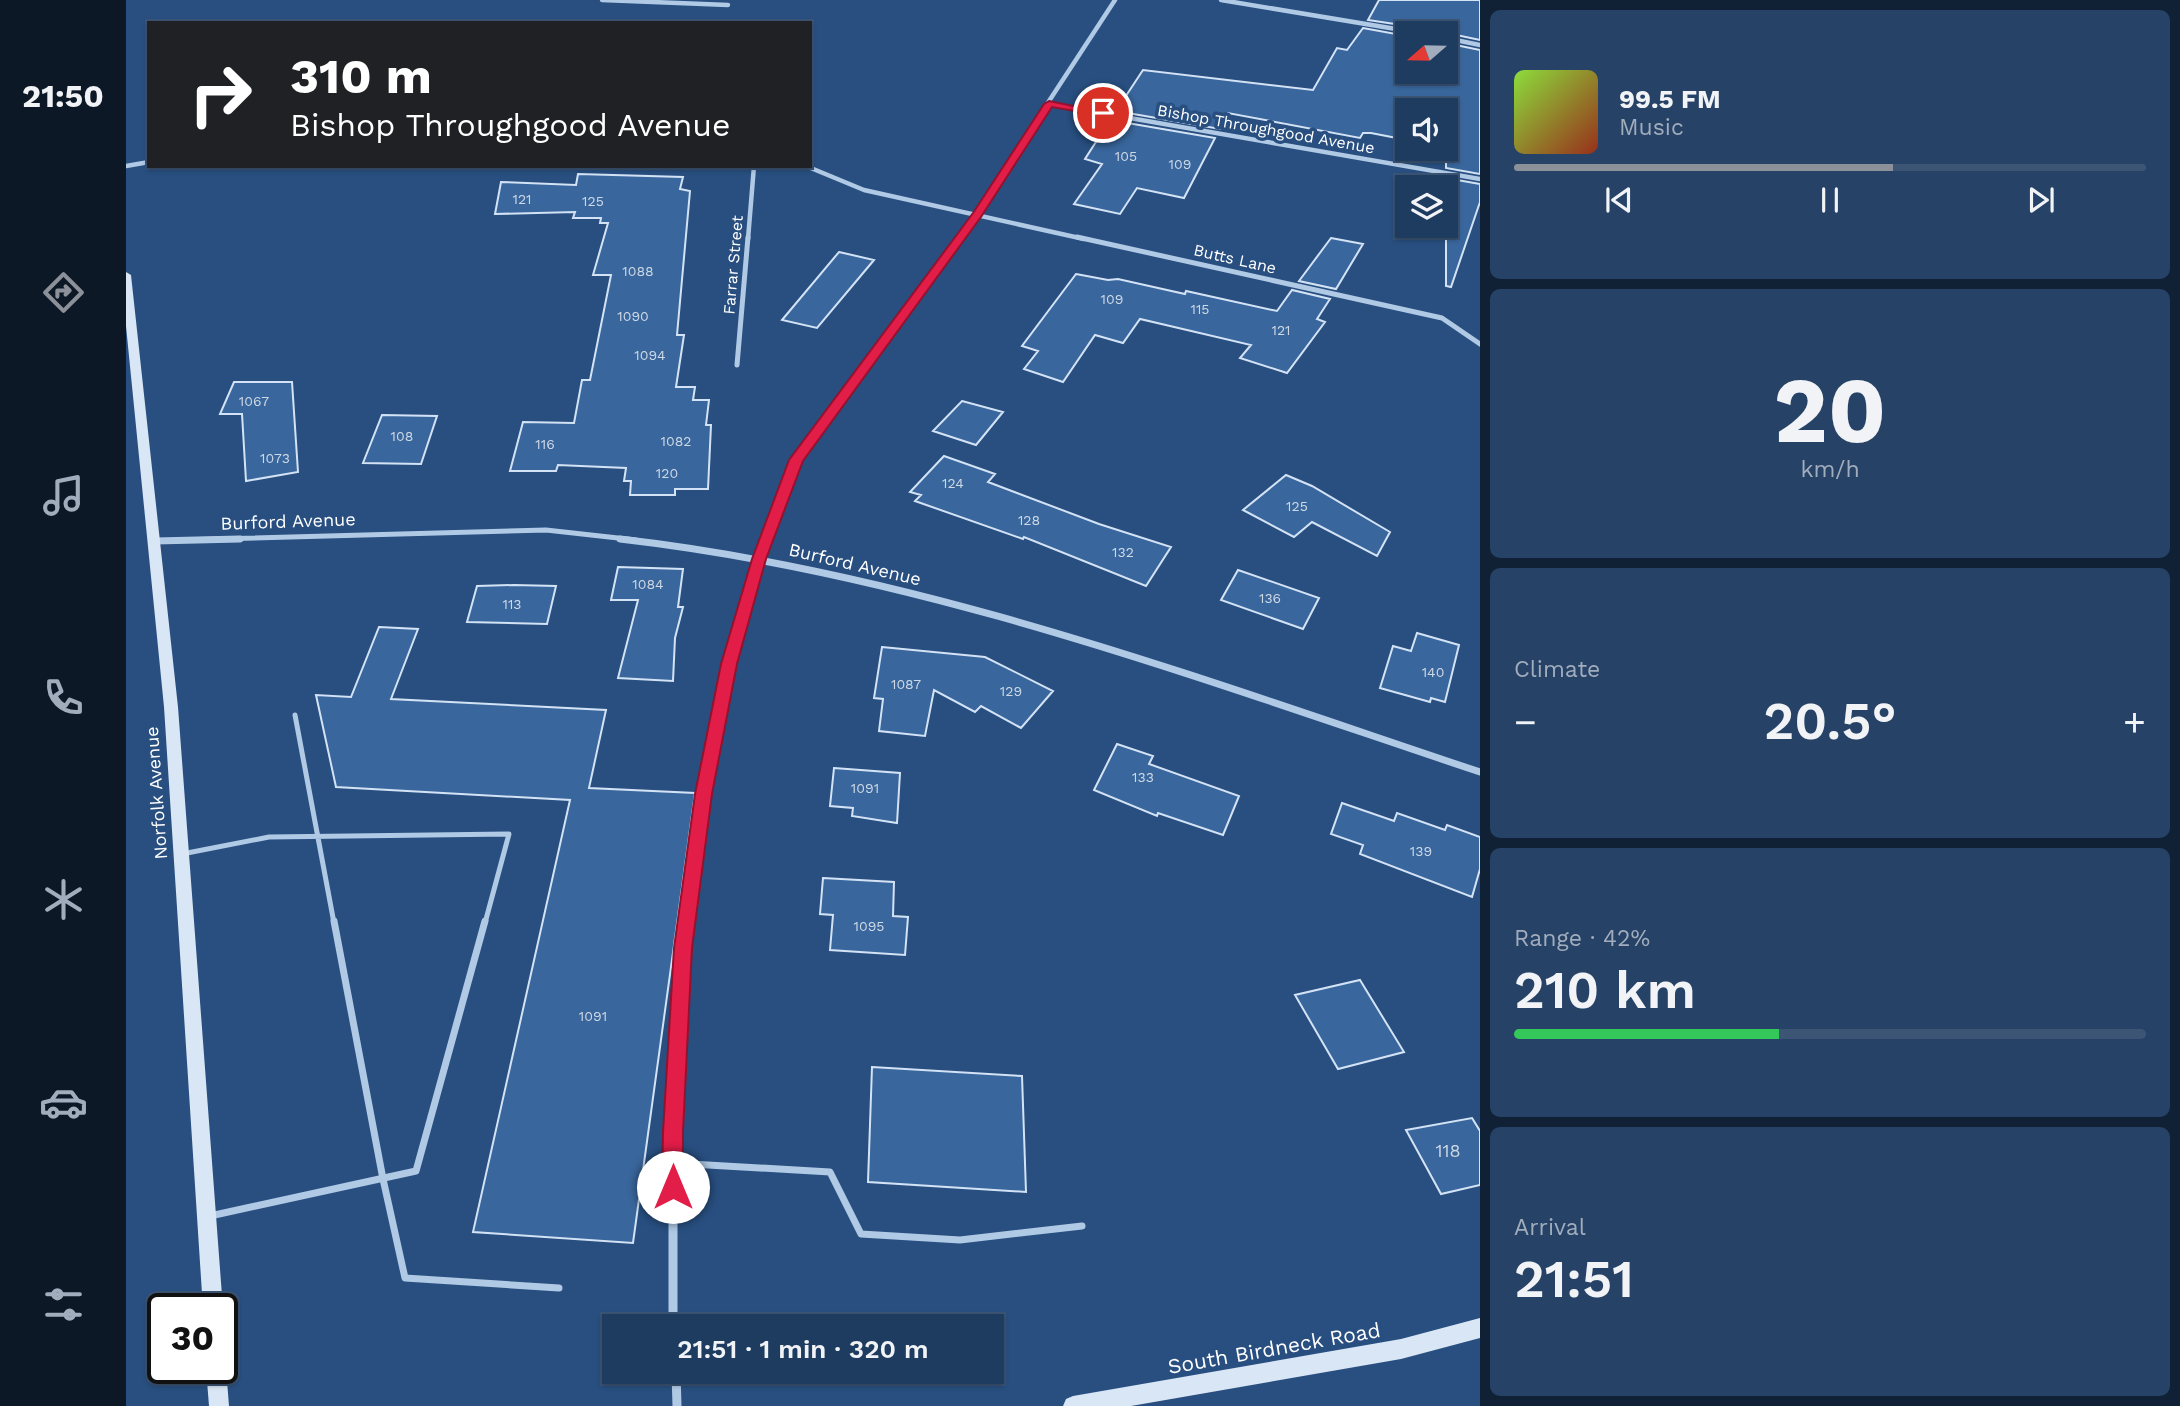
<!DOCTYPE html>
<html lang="en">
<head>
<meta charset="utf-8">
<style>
  :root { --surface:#1e3b60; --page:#264266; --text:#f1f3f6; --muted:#a1adbd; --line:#3c5575; --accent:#8c9099 }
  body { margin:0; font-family:"Work Sans",sans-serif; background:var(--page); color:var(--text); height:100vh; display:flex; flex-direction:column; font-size:26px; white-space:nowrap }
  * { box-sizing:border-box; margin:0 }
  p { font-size:23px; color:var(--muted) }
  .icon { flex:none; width:38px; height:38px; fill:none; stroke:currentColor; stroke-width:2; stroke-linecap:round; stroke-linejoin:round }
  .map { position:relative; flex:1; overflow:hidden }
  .side { display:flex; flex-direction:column; gap:10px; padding:10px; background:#102035; width:700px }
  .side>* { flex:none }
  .top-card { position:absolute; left:21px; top:21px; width:665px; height:147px; border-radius:0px; box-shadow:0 2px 5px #0004,0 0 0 2px var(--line); background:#202124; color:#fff; overflow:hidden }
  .needle { width:46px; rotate:250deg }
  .buttons { position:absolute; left:1269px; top:21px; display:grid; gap:14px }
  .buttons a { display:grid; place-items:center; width:63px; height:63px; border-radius:0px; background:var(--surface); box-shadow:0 2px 5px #0004,0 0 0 2px var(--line); font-size:35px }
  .speed { position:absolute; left:21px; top:1293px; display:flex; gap:14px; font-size:35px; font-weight:700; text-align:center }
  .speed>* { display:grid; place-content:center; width:91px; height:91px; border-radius:50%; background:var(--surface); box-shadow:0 2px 5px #0004,0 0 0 2px var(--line); line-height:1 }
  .speed .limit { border:4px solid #111; border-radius:10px; background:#fff; color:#111 }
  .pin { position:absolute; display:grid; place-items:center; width:60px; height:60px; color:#fff; margin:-30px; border:4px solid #fff; border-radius:50%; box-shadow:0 2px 7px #0007 }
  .me { position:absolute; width:77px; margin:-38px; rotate:0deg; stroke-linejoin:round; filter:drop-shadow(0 0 5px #0008) }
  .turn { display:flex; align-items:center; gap:24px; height:147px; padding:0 28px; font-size:32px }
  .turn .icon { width:91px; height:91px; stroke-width:2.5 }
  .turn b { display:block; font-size:49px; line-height:60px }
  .big { font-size:52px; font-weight:600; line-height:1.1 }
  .side .widget { flex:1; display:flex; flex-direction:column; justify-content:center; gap:10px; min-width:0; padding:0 24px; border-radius:10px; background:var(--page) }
  .side .dial { align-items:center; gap:0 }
  .dial b { font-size:91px; line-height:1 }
  .song { display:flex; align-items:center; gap:21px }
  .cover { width:84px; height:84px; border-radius:10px; background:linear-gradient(135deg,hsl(90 70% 55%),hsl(10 70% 35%)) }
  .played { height:7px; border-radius:4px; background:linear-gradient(90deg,var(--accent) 60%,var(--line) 60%) }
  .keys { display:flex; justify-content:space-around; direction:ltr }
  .heat { display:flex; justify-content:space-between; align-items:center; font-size:38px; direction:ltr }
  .charge { height:10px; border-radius:5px; background:linear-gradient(90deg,#34c759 42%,var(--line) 0) }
  .trip { position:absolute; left:476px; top:1314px; width:402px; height:70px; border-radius:0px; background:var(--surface); box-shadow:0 2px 5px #0004,0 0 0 2px var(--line); font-weight:600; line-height:70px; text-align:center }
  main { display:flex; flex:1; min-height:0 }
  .tabs { display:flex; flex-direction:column; width:126px; justify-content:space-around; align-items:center; background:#0c1826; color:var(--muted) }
  .tabs .icon { width:49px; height:49px }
  .tabs .current { color:var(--accent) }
  .tabs b { font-size:32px; color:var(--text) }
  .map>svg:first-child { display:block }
</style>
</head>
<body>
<main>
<nav class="tabs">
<b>21:50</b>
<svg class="icon current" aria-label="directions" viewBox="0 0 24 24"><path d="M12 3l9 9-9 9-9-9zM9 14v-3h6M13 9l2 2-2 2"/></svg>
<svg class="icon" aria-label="music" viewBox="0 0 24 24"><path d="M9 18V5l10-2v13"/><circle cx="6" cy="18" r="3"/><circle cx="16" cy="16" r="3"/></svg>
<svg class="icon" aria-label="phone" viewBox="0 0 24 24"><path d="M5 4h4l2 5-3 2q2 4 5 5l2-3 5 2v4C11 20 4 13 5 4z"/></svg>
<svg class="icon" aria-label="climate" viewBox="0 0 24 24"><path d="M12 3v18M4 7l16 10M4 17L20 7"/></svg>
<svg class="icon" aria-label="car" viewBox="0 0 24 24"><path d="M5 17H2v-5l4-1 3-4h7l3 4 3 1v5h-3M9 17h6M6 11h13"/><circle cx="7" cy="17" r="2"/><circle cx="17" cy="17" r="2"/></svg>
<svg class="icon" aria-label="filters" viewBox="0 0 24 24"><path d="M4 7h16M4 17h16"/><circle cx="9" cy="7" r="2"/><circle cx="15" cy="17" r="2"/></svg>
</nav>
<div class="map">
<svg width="1354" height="1406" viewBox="0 0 1354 1406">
  <rect width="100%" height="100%" fill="#284f80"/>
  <!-- building -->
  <path fill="#39669c" stroke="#d3e3f5" stroke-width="2" d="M 1253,0 L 1354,0 L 1354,40 L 1321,33 L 1299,33 L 1295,28 L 1242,20 Z
    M 1237,28 L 1281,36 L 1281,72 L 1320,72 L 1320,43 L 1354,50 L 1354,174 L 1320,168 L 1320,110 L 1281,110 L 1281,140 L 1245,133 L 1237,133 L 1234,138 L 1102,113 L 1094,129 L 990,111 L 1017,70 L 1187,90 L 1211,48 L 1221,50 Z
    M 984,120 L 1089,138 L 1058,198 L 1011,188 L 994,214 L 948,204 L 976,164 L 959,159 Z
    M 452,174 L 557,177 L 554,189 L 564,191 L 551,335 L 558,335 L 550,387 L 569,387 L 567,400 L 583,400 L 580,425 L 585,425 L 582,489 L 549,489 L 549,495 L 504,495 L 505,481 L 498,481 L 500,468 L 432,465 L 430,471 L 384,471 L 397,422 L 448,423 L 456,380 L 464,380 L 485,275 L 467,275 L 482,223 L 474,223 L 475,218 L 447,218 L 449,212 L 369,214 L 375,182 L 450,185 Z
    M 1320,178 L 1354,184 L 1354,202 L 1325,287 L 1320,286 Z
    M 1205,238 L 1237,244 L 1210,289 L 1173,281 Z
    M 713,252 L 748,260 L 691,328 L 656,320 Z
    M 950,274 L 982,280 L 992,279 L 1059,294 L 1060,291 L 1151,311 L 1166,290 L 1204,299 L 1191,319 L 1199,322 L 1161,373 L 1114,358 L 1125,345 L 1014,319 L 997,343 L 969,335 L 937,382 L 898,369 L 912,351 L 896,346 Z
    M 108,382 L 166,382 L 172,472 L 120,481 L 116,414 L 94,414 Z
    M 836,401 L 877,412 L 850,445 L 807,431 Z
    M 256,415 L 311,416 L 295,464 L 237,463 Z
    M 818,456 L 869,474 L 862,482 L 973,524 L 1045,547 L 1020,586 L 898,537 L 897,539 L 789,501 L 795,495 L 784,492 Z
    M 1160,475 L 1186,486 L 1264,532 L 1251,556 L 1186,522 L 1168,537 L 1117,510 Z
    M 492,567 L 557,569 L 552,607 L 557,607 L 549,638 L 547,681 L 492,678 L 512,600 L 485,600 Z
    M 1112,570 L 1193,598 L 1177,629 L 1095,600 Z
    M 388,585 L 430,586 L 421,624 L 341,622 L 351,586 Z
    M 253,627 L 292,629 L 265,699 L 480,710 L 463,788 L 569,793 L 507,1243 L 347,1232 L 444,800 L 210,787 L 190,695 L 225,697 Z
    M 1291,633 L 1333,645 L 1319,702 L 1305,698 L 1304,702 L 1254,688 L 1267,646 L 1285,651 Z
    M 756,647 L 859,657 L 927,691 L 895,728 L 855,706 L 849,712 L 808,690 L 799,736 L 753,731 L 757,699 L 748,698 Z
    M 991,744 L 1027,756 L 1023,764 L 1113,796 L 1097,835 L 1032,813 L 1031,816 L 968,790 Z
    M 708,768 L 774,773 L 771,823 L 726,816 L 727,808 L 704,806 Z
    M 1216,803 L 1268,821 L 1271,813 L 1319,830 L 1321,825 L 1354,837 L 1354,869 L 1346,897 L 1234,854 L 1237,845 L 1205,834 Z
    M 697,878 L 768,882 L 767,916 L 782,917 L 779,955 L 704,950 L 707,915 L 694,914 Z
    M 1234,980 L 1278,1052 L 1212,1069 L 1169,995 Z
    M 746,1067 L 896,1076 L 900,1192 L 742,1182 Z
    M 1346,1118 L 1354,1131 L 1354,1185 L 1315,1194 L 1280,1130 Z"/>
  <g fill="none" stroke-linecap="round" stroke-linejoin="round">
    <!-- lane-far1 -->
    <path stroke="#b0c9e5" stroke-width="5" d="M 169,715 L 208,923
      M 56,854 L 143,837 L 383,834 L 359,923"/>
    <!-- lane -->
    <path stroke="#b0c9e5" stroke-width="7" d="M 208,921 L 257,1179 L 279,1278 L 433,1288
      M 547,1163 L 704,1172 L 735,1234 L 834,1240 L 956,1226
      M 84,1216 L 290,1171 L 359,921"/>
    <!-- street-far3 -->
    <path stroke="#b0c9e5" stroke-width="4.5" d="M 476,0 L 602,5
      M 1095,0 L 1294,33
      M 1320,38 L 1354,45
      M 923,104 L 1354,179
      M 0,166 L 23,162
      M 680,166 L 738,190 L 958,239
      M 622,239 L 628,166
      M 833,239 L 989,0"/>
    <!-- street-far2 -->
    <path stroke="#b0c9e5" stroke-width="5" d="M 951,237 L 1316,318 L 1354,344
      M 611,365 L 622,237
      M 52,540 L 420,530 L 510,540
      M 640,540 L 670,460 L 835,237"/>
    <!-- street-far1 -->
    <path stroke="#b0c9e5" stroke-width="7" d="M 494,539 C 792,573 1072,678 1354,772
      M 29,541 L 114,539
      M 560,923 C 577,793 595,662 641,539"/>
    <!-- street -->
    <path stroke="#b0c9e5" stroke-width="9" d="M 547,1326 L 547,1132 L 561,921
      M 550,1372 L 551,1406"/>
    <!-- secondary -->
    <path fill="#d9e6f5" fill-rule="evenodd" d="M 0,272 L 5,275 L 52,707 L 97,1309 L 96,1310 L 77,1309 L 38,707 L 0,326 Z
      M 1354,1318 L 1354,1338 L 1275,1359 L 1005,1406 L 937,1406 L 940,1399 L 947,1396 L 1275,1339 Z
      M 96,1361 L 100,1368 L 103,1406 L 83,1406 L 80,1368 L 96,1368 Z"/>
  </g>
  <!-- route -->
  <path fill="#e11d48" stroke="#92132f" stroke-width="2" d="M 923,101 L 982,113 L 977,116 L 926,107 L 855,217 L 677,461 L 640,559 L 611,664 L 586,794 L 566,948 L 557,1132 L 557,1187 L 554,1194 L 547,1197 L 540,1194 L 536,1187 L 537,1132 L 548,948 L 569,794 L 595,664 L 626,559 L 663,460 L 847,213 L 918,104 Z"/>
  <g text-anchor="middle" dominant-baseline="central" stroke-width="7" stroke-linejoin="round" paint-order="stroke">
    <!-- number labels -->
    <g font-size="14" fill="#ced9e6">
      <text x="1000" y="156">105</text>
      <text x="1054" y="164">109</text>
      <text x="396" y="199">121</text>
      <text x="467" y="201">125</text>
      <text x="512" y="271">1088</text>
      <text x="986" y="299">109</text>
      <text x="1074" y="309">115</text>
      <text x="507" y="316">1090</text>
      <text x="1155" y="330">121</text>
      <text x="524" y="355">1094</text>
      <text x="128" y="401">1067</text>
      <text x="276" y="436">108</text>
      <text x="550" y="441">1082</text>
      <text x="419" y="444">116</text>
      <text x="149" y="458">1073</text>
      <text x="541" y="473">120</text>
      <text x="827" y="483">124</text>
      <text x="1171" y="506">125</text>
      <text x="903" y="520">128</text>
      <text x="997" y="552">132</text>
      <text x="522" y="584">1084</text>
      <text x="1144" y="598">136</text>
      <text x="386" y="604">113</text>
      <text x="1307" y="672">140</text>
      <text x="780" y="684">1087</text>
      <text x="885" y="691">129</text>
      <text x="1017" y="777">133</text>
      <text x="739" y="788">1091</text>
      <text x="1295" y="851">139</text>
      <text x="743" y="926">1095</text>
      <text x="467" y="1016">1091</text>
    </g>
    <!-- far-street labels -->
    <g font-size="16" fill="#fff" stroke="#284f80">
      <text transform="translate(1140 129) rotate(10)">Bishop Throughgood Avenue</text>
      <text transform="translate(1109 259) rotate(13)">Butts Lane</text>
      <text transform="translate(607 265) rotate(-85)">Farrar Street</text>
    </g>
    <!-- street labels -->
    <g font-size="18" fill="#fff" stroke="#284f80">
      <text transform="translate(162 521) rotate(-2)">Burford Avenue</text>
      <text transform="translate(729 564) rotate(13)">Burford Avenue</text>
      <text transform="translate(30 793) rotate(-94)">Norfolk Avenue</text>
    </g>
    <!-- near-number labels -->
    <g font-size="18" fill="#ced9e6">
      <text x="1322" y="1150">118</text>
    </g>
    <!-- near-street labels -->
    <g font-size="21" fill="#fff" stroke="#284f80">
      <text transform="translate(1148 1348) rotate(-10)">South Birdneck Road</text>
    </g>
  </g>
</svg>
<div class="buttons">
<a><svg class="needle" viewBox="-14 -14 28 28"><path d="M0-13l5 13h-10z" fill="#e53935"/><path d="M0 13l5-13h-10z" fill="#a1adbd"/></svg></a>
<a><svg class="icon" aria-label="sound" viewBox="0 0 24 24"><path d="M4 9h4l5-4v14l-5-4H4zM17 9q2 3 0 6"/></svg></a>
<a><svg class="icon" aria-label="layers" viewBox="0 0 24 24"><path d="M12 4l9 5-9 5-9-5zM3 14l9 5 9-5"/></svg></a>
</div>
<div class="speed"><div class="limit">30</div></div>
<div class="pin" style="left:977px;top:113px;background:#d93025"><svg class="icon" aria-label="arrive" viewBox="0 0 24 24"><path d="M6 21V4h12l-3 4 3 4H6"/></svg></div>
<svg class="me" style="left:547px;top:1187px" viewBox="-20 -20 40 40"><circle r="19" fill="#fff"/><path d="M0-13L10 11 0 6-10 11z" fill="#e11d48"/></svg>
<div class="trip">21:51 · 1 min · 320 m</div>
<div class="top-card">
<div class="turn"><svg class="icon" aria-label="right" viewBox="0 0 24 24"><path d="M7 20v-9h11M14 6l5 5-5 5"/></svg><div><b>310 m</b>Bishop Throughgood Avenue</div></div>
</div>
</div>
<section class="side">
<div class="widget">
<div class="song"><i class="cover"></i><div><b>99.5 FM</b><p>Music</p></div></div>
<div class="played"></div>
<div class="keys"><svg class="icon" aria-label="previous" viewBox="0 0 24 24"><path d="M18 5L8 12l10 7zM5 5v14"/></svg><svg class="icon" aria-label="pause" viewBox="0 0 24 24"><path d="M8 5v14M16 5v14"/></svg><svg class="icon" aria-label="next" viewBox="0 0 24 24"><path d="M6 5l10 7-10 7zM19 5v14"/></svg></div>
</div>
<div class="widget dial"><b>20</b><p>km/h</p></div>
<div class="widget"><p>Climate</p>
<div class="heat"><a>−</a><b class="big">20.5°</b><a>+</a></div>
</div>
<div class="widget"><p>Range · 42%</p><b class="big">210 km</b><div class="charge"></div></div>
<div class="widget"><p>Arrival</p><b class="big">21:51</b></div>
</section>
</main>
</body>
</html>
